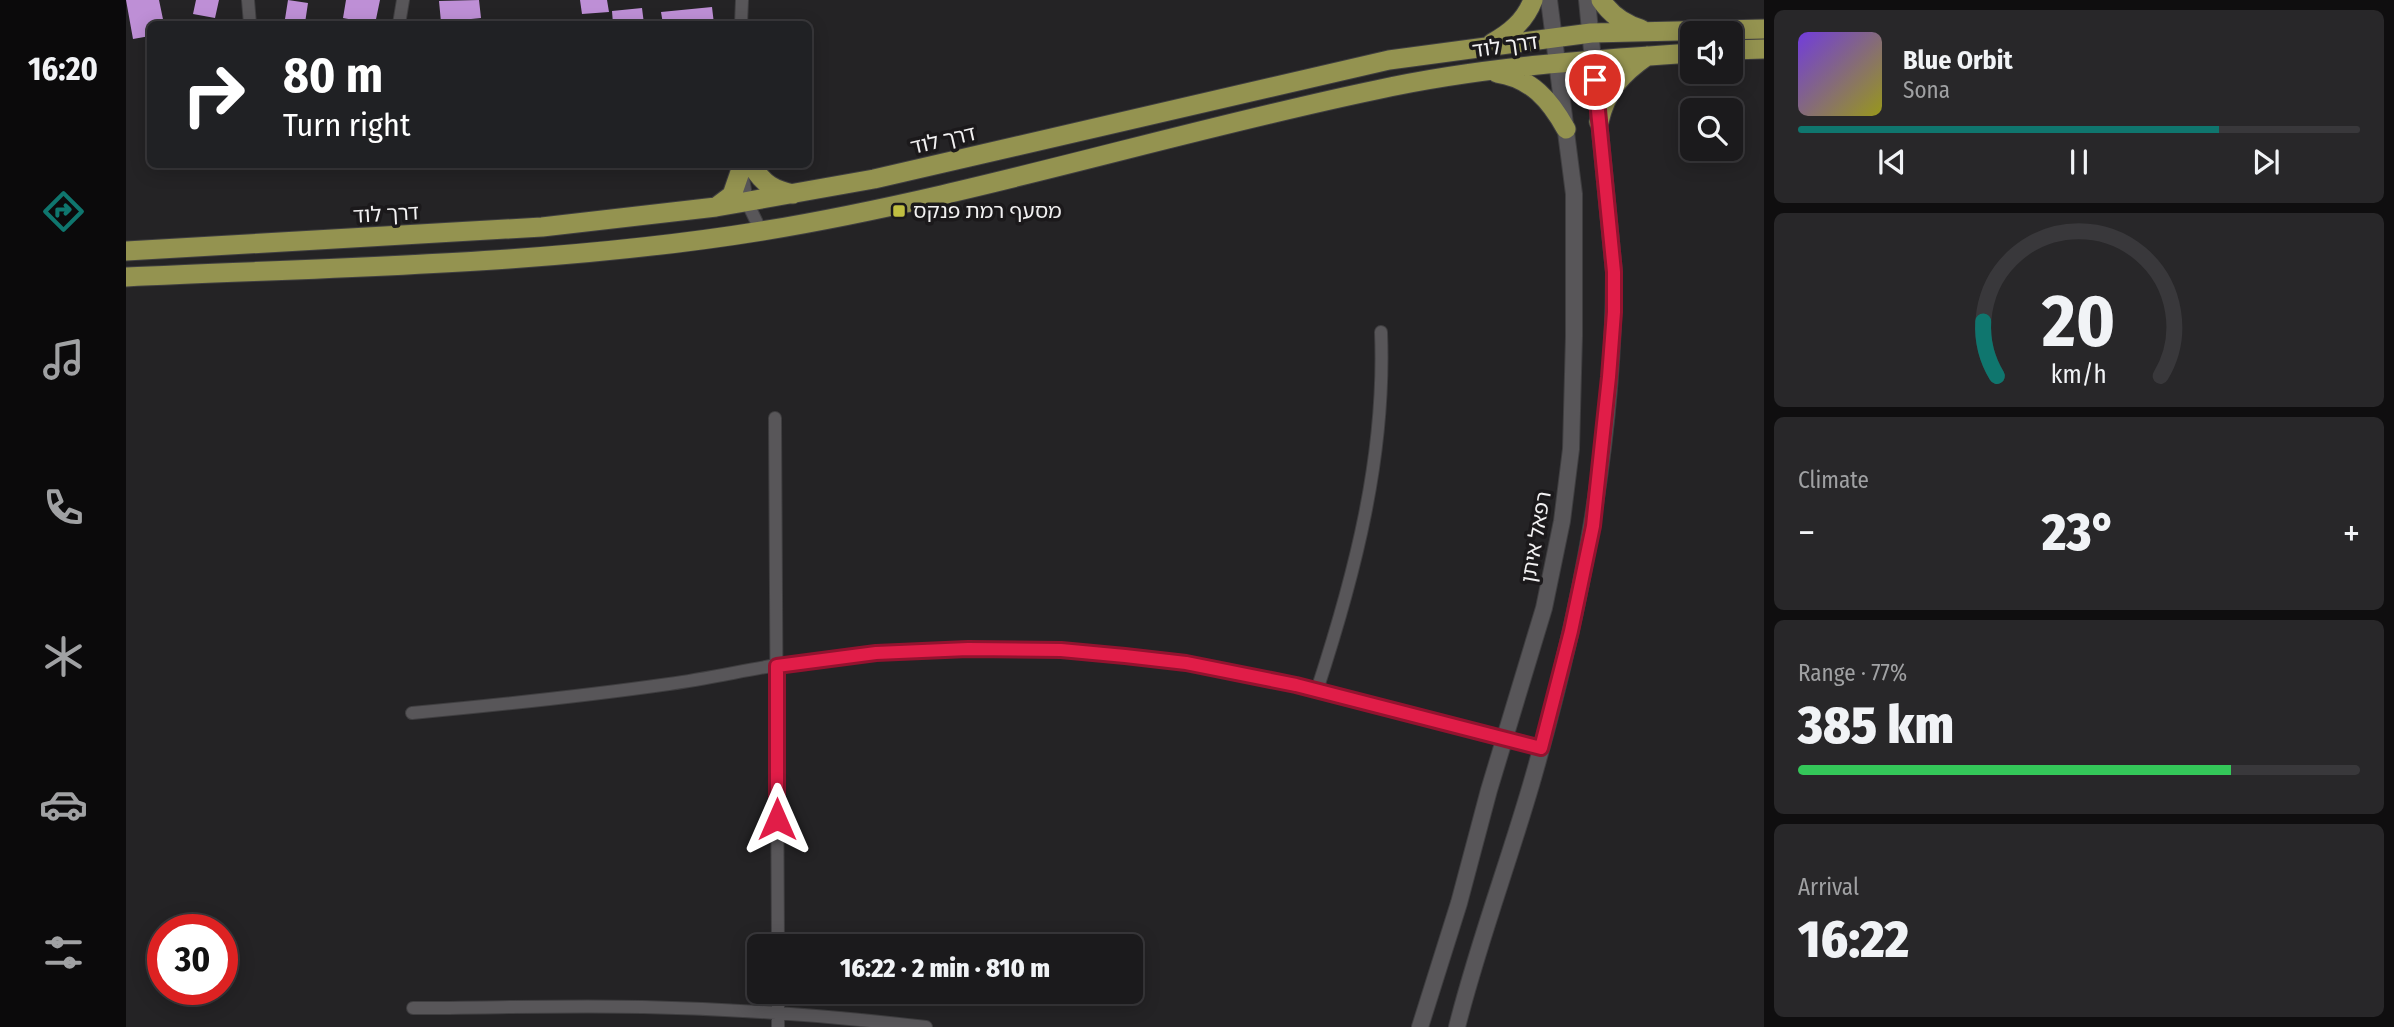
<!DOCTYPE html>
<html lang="en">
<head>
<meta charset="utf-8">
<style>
  :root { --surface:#1b1a1c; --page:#282729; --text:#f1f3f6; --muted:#a0a1a3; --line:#39383b; --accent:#0f766e }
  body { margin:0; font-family:"Fira Sans Condensed","Noto Sans Hebrew",sans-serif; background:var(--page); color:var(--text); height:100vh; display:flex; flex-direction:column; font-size:26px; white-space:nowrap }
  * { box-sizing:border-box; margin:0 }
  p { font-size:23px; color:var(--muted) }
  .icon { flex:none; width:38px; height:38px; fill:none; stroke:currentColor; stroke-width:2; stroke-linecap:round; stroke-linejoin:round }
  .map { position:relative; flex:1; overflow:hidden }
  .panel { display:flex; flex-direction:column; gap:10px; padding:10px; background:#0f0e0f; width:630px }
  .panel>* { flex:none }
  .top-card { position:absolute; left:21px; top:21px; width:665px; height:147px; border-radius:10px; box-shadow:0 4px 18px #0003,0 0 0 2px var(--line); background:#202124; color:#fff; overflow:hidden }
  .tools { position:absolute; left:1554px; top:21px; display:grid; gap:14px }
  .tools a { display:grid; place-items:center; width:63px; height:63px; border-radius:10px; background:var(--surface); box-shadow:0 4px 18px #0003,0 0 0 2px var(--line); font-size:35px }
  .speed { position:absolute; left:21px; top:914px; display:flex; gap:14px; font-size:35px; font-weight:700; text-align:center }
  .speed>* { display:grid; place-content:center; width:91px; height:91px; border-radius:50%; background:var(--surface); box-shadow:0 4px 18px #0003,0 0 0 2px var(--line); line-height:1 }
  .speed .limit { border:10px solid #d22; background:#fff; color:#111 }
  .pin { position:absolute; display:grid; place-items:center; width:60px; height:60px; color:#fff; margin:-30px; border:4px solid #fff; border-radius:50%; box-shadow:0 2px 7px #0007 }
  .me { position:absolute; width:77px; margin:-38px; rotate:0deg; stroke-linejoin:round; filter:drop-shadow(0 0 5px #0008) }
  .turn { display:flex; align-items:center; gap:24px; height:147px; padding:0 21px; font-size:32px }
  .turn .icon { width:91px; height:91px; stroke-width:2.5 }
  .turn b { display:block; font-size:49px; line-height:60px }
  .big { font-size:52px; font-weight:800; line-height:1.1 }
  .panel .card { flex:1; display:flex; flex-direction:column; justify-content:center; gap:10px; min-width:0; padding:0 24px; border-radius:10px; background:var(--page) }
  .panel .dial { align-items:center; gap:0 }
  .dial svg { height:182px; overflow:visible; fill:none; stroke:var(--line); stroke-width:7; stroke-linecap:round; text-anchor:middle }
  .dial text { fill:var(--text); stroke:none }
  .song { display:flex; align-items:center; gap:21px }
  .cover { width:84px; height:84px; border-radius:10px; background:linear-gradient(135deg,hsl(260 70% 55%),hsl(60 70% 35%)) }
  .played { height:7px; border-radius:4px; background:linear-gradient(90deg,var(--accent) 75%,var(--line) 75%) }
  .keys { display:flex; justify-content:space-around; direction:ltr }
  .heat { display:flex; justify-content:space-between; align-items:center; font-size:38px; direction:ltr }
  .charge { height:10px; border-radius:5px; background:linear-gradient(90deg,#34c759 77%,var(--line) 0) }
  .trip { position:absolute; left:621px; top:934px; width:396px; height:70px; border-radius:10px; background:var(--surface); box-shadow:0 4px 18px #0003,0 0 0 2px var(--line); font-weight:800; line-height:70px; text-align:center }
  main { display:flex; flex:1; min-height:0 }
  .tab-bar { display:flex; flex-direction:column; width:126px; justify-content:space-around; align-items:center; background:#0b0a0b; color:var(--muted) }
  .tab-bar .icon { width:49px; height:49px }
  .tab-bar .selected { color:var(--accent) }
  .tab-bar b { font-size:32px; color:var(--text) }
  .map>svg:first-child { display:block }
</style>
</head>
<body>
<main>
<nav class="tab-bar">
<b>16:20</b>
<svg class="icon selected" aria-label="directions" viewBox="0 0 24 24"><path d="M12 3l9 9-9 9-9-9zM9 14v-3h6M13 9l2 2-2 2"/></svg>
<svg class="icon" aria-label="music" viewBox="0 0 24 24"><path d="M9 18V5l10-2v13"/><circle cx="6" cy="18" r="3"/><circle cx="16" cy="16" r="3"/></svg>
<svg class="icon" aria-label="phone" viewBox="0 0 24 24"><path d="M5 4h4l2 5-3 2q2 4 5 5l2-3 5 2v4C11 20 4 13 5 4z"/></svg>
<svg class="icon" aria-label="climate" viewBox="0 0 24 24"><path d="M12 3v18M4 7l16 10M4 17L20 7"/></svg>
<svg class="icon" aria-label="car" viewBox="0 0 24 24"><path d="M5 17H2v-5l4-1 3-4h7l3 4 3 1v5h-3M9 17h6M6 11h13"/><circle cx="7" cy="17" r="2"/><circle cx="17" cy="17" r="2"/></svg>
<svg class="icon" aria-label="filters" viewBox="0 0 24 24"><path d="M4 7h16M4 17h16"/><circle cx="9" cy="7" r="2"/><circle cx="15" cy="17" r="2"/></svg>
</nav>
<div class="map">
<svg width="1638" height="1027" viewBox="0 0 1638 1027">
  <rect width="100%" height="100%" fill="#242325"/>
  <!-- building -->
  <path fill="#be8fd6" d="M 0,0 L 33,0 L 38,24 L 24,24 L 24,36 L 7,39 Z
    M 70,0 L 93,0 L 89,18 L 67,14 Z
    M 162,0 L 182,3 L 179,23 L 159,19 Z
    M 220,0 L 254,0 L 249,24 L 217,18 Z
    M 353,0 L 355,18 L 315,22 L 313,1 Z
    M 454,0 L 481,0 L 483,12 L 456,14 Z
    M 586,7 L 588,24 L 537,24 L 535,12 Z
    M 516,8 L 518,24 L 487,24 L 486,11 Z
    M 414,19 L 415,24 L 381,24 L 380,23 Z"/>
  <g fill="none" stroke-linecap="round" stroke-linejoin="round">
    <defs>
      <path id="minor" d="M 122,0 L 124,24
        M 273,24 L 277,0
        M 615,24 L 616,0
        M 616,172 L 621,202 L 635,231
        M 649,418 L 652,947
        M 1191,690 C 1229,574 1260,455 1255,332
        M 286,713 C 372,705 458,696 543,684 C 579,679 615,671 651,665 C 713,656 776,650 839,649 C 913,647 990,651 1063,664 C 1182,684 1298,718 1415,748
        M 652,992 L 652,1027
        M 287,1008 C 364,1008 441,1005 517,1007 C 612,1009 706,1016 800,1027"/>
      <path id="secondary" d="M 1294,1027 L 1333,903 L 1363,790 L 1418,608 L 1436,521 L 1445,449 L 1448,336 L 1448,194 L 1423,0
        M 1331,1027 C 1352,943 1383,862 1407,778 C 1454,614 1488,444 1488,272 L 1461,0"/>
      <path id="primary" d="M 1475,0 C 1485,15 1498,24 1515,29
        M 1366,43 C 1384,33 1399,21 1407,0
        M 1605,50 L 1638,49
        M 1371,73 C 1405,78 1424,100 1440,129
        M 1473,122 C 1480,91 1495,74 1521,56
        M 628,168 C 637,184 649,190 667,194
        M 590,207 L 606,195 L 615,169
        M 0,251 L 416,227 L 590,207 L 748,179 L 1263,60 L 1465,33 L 1638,29
        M 0,277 C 212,267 426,265 636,231 C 843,197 1044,133 1250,90 C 1354,67 1460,60 1566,53"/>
    </defs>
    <!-- minor casing -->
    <use href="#minor" stroke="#3f3e40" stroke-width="14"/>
    <!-- secondary casing -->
    <use href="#secondary" stroke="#3f3e40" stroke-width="18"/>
    <!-- primary casing -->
    <use href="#primary" stroke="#3f3e40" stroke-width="21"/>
    <!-- minor -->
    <use href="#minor" stroke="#585659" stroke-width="12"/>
    <!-- secondary -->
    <use href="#secondary" stroke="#585659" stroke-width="16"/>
    <!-- primary -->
    <use href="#primary" stroke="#949350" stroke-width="19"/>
  </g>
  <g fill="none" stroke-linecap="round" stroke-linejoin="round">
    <defs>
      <path id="route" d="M 651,819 L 651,666 L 750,653 L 842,649 L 935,650 L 999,656 L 1060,663 L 1170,685 L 1415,748 L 1445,631 L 1467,526 L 1483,377 L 1488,312 L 1488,272 L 1469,80"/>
    </defs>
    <!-- route casing -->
    <use href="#route" stroke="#92132f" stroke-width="18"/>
    <!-- route -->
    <use href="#route" stroke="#e11d48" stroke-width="12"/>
  </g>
  <!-- markers -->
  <rect fill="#c0be41" stroke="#1b191b" stroke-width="2.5" x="766" y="204" width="14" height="14" rx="3.5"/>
  <g text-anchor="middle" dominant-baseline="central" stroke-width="7" stroke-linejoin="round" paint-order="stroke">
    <!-- street labels -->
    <g font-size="21" fill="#f2f1f2" stroke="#1b191b">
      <text transform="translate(1379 46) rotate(-8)">דרך לוד</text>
      <text transform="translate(817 140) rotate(-13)">דרך לוד</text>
      <text transform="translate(260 214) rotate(-3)">דרך לוד</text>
      <text transform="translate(1410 537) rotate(-80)">רפאל איתן</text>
    </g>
    <!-- poi labels -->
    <g font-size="21" fill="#f2f1f2" stroke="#1b191b" text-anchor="start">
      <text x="787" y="211">מסעף רמת פנקס</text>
    </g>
  </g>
</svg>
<div class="tools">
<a><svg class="icon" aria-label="sound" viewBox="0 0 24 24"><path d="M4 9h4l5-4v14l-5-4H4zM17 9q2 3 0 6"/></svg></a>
<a><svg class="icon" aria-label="search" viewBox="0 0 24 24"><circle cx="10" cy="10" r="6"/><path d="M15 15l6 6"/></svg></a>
</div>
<div class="speed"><div class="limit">30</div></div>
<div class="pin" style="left:1469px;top:80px;background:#d93025"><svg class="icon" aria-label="arrive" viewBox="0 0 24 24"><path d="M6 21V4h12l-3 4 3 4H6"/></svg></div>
<svg class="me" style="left:651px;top:819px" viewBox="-20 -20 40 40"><path d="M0-17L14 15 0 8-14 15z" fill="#e11d48" stroke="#fff" stroke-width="4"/></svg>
<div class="trip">16:22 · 2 min · 810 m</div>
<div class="top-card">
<div class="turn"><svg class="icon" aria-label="right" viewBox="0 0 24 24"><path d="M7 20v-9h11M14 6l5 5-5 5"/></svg><div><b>80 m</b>Turn right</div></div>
</div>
</div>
<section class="panel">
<div class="card">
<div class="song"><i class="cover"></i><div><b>Blue Orbit</b><p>Sona</p></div></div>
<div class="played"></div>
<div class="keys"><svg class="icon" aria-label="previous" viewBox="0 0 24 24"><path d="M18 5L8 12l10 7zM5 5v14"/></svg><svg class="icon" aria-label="pause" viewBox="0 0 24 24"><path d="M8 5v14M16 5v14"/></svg><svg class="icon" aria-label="next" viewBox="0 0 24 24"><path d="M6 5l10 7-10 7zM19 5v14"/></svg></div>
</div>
<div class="card dial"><svg viewBox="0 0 100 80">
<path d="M14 69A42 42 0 1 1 86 69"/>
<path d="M14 69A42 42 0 0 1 8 45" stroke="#0f766e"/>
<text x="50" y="56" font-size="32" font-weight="700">20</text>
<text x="50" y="72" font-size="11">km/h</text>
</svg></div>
<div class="card"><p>Climate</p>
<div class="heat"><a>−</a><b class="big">23°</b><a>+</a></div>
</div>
<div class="card"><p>Range · 77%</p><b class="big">385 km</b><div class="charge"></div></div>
<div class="card"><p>Arrival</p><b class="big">16:22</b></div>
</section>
</main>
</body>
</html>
